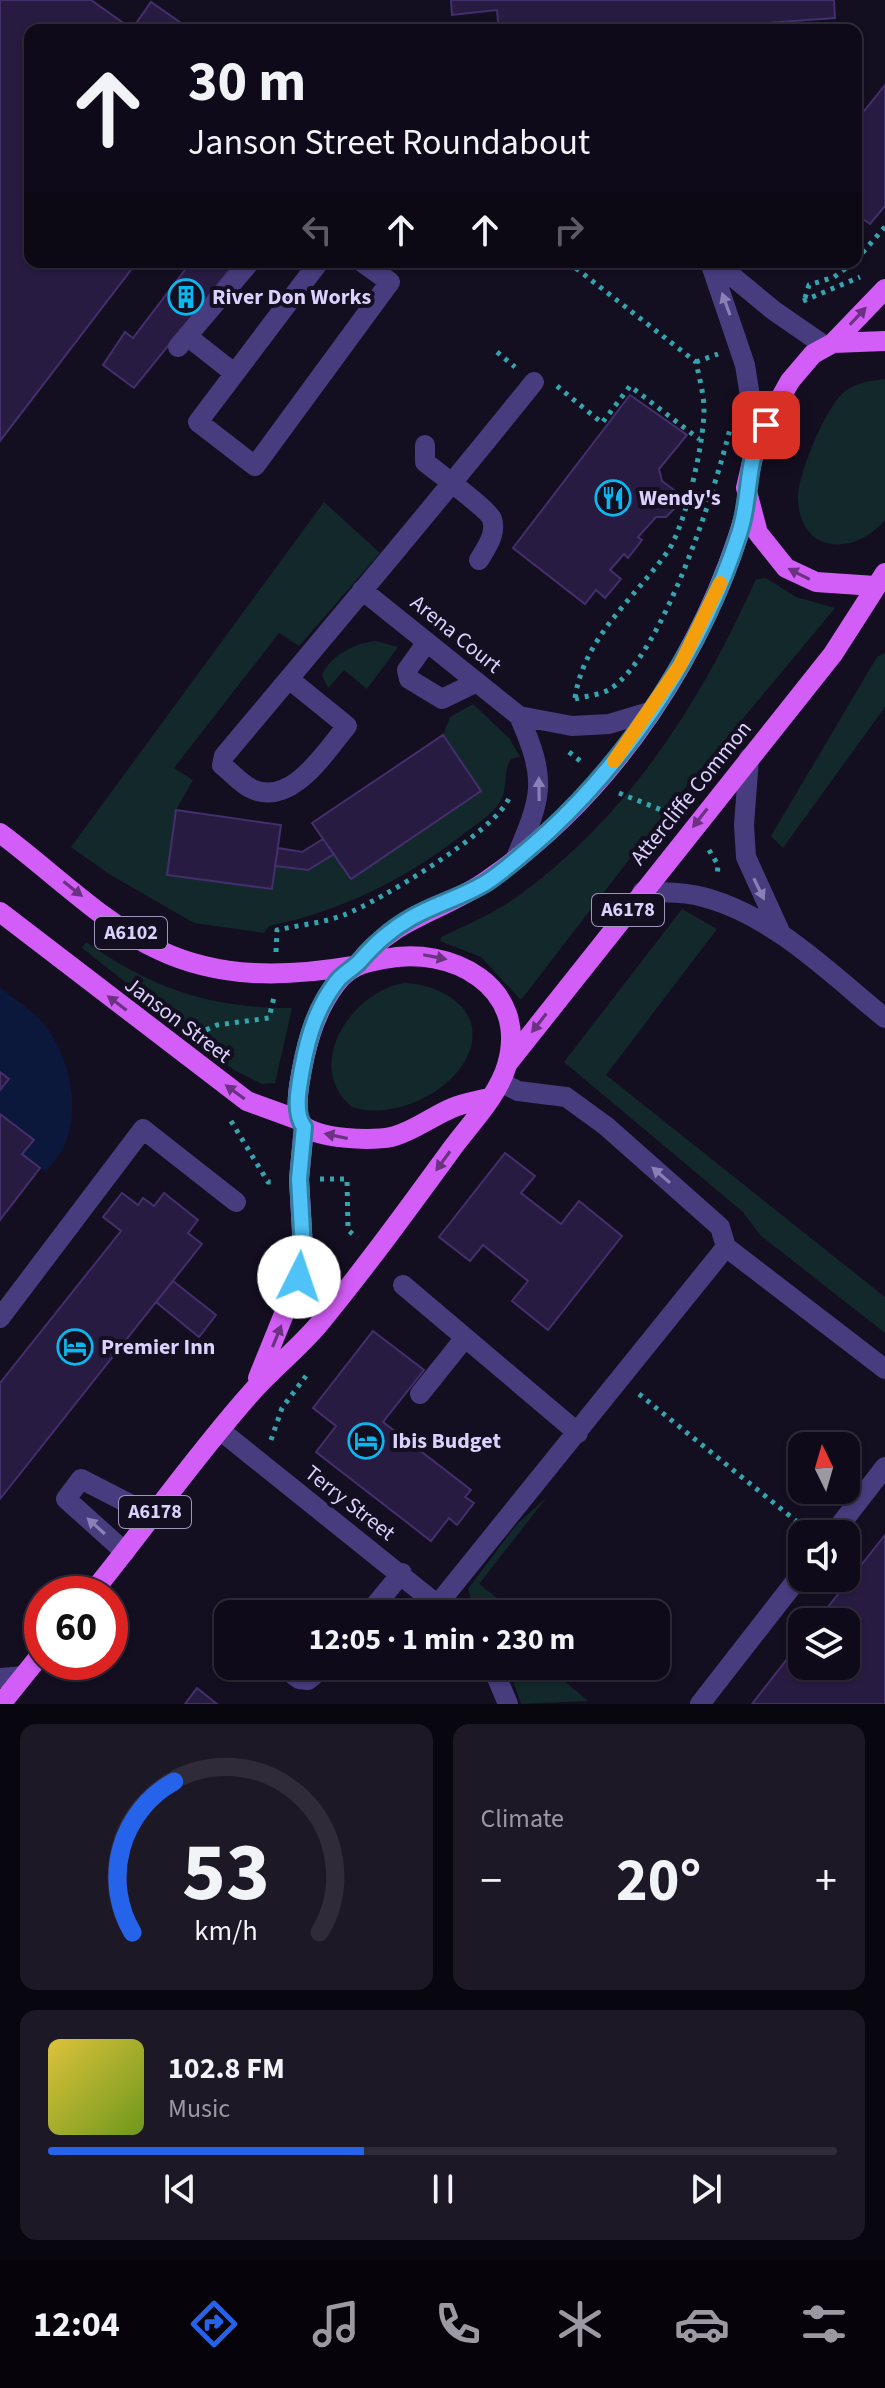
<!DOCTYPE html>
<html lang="en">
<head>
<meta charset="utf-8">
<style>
  :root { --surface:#0f0a19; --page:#1d1826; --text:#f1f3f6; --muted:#9b9aa2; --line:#2f2b38; --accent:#2563eb }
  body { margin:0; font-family:"Source Sans 3",sans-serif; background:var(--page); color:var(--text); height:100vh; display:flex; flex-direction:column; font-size:30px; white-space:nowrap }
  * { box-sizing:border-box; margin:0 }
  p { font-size:26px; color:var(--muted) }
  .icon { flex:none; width:44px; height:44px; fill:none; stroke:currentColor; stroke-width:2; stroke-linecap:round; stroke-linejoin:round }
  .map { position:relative; height:1704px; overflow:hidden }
  .details { display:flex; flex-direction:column; gap:20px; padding:20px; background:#08060e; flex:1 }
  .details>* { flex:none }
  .top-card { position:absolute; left:24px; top:24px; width:838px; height:244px; border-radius:16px; box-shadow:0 2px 6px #0004,0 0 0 2px var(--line); background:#0f0a19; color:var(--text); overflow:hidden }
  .needle { width:52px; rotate:355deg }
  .tools { position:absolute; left:788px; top:1432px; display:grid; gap:16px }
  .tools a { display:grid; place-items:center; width:72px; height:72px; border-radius:16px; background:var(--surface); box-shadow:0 2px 6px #0004,0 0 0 2px var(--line); font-size:40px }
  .speed { position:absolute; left:24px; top:1576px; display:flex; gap:16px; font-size:40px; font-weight:700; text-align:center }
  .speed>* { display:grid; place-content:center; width:104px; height:104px; border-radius:50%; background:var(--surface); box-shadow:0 2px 6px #0004,0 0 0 2px var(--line); line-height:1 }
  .speed .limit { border:12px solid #d22; background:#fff; color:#111 }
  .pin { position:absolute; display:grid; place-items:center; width:68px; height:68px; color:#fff; margin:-34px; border-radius:16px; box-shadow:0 4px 12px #0006 }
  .me { position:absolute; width:88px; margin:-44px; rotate:4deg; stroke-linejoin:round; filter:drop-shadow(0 0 6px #0008) }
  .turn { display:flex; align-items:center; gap:28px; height:168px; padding:0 32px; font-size:36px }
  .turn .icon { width:104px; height:104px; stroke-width:2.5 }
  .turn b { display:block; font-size:56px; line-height:68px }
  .lanes { display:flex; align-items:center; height:76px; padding:0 32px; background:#0003; justify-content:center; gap:40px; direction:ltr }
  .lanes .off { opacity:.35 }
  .big { font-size:60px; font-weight:700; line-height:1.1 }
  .details .widget { flex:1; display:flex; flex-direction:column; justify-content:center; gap:12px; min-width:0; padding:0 28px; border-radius:16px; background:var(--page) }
  .details .dial { align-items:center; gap:0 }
  .dial svg { height:208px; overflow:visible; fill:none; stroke:var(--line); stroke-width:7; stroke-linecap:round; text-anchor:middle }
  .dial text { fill:var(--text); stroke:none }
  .song { display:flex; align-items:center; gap:24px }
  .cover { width:96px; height:96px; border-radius:12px; background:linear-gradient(135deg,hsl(50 70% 55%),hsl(80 70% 35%)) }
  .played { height:8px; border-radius:4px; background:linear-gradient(90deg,var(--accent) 40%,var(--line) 40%) }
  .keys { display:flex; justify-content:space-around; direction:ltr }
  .heat { display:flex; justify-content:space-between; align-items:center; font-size:44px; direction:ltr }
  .details .tiles { flex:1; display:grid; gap:20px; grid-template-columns:1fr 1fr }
  .widget:last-child { grid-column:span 2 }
  .trip { position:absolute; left:214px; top:1600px; width:456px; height:80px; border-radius:16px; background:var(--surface); box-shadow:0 2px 6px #0004,0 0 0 2px var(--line); font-weight:700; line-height:80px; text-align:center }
  .menu { display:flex; height:128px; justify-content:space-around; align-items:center; background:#06040a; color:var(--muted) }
  .menu .icon { width:56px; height:56px }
  .menu .on { color:var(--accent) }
  .menu b { font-size:36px; color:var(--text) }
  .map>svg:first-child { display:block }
</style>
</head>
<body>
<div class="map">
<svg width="885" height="1704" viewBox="0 0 885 1704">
  <rect width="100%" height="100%" fill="#140e21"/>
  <!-- green -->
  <path fill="#12282b" d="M 885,379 L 885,520 C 855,556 800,555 798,499 C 797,476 826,407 844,392 C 856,382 871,381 885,379 Z
    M 324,502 L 380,553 L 299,646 L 279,633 L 174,768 L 193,780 L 176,810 L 167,874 L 272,889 L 275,866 L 308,870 L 334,854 L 351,879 L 481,791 L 443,735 L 450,717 L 473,704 L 510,739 L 520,757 L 511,759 C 502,773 509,791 498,805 C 489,817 473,826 461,836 C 402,881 341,911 269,926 L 264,933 L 194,923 L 109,874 L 71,847 Z
    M 766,578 L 796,597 L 835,608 L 671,805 L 521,1000 L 481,957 L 440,941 L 441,937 C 468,924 497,912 521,894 C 630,814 702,700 756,579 Z
    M 376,641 L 398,647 L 367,689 L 344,670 L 328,688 L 322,675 C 331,655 355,643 376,641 Z
    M 885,653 L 885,707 L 783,848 L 771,836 L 877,657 Z
    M 682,909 L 717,929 L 606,1075 L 885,1297 L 885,1333 L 760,1235 L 743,1212 L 564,1062 Z
    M 86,942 C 153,989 210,1008 292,1008 L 275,1083 L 262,1084 L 234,1070 L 161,1015 L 152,1003 L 82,948 Z
    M 404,983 C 444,984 490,1013 466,1059 C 447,1095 391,1120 352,1107 C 302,1065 352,992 404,983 Z
    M 547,1497 L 479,1584 L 518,1614 L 475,1614 L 468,1589 L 516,1525 Z
    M 508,1666 L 547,1666 L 588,1701 L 521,1704 Z"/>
  <!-- water -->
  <path fill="#0c173c" d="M 0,987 C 15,1000 35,1012 47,1028 C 70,1060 81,1109 64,1146 C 60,1155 52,1164 46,1172 L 22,1154 L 33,1140 L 0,1114 L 0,1090 L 9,1079 L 0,1072 Z"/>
  <!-- building -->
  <path fill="#281b41" stroke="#432f6c" stroke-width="2" d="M 0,0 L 91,0 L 132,29 L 151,2 L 191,30 L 30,30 L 30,262 L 137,262 L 0,441 Z
    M 451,0 L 834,0 L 835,18 L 668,30 L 499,30 L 497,10 L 452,15 Z
    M 885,85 L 885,206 L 870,224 L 856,214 L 856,121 Z
    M 191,262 L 236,262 L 134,388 L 103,365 L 125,332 L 133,338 Z
    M 630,395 L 687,435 L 659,469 L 662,481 L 674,490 L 677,506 L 666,517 L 656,517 L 638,537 L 642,540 L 628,558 L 624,554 L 610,570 L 621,579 L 605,598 L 596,590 L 585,604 L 513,548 Z
    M 443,735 L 481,791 L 351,879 L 312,823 Z
    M 176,810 L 281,825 L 272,889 L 167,875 Z
    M 323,839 L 334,854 L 308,870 L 275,866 L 278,848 L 302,852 Z
    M 0,1072 L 9,1079 L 0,1090 Z
    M 0,1114 L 34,1140 L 22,1154 L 40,1168 L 0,1220 Z
    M 505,1153 L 535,1176 L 521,1193 L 561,1224 L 579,1201 L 622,1236 L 548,1330 L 512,1301 L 528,1281 L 483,1245 L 470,1261 L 439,1237 Z
    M 122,1193 L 138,1205 L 143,1198 L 154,1206 L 164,1193 L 198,1220 L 188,1233 L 202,1244 L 0,1499 L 0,1383 L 121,1231 L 103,1217 Z
    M 173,1281 L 216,1315 L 199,1337 L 156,1302 Z
    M 373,1331 L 424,1370 L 383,1422 L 471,1490 L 465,1497 L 474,1503 L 457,1525 L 449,1518 L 431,1541 L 316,1452 L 336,1426 L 313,1408 Z
    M 885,1535 L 885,1704 L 752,1704 L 802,1640 L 802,1666 L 846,1666 L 846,1622 L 816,1622 Z
    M 197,1688 L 217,1704 L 185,1704 Z"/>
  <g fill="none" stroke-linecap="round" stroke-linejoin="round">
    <!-- path -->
    <path stroke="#34a4ad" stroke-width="5" stroke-dasharray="4 6" stroke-linecap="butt" d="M 856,260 L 885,227
      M 568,262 L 696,362 C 699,377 704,394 704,410 C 704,442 686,524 668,551 C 634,599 584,637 575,698
      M 805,298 L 809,285 L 834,277 L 854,262
      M 803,301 L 860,277
      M 497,352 L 515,367
      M 696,362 L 718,354
      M 557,386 L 602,423 L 630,386 L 699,439
      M 575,699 C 585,696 601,695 610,689 C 663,655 715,490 730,429
      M 569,752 L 584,764
      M 619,793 L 664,811 L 674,819
      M 709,850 L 718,865 L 717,877
      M 276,952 L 277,930 C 299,925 323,923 344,915 C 379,901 495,832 509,798
      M 197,1034 L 217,1025 L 269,1018 L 274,997
      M 231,1121 L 268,1182 L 274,1182
      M 320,1179 L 347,1179 L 348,1230 L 357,1238
      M 639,1394 L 811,1533
      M 271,1440 L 282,1408 L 306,1376"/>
    <!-- minor -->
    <path stroke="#473c7d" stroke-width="20" d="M 319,262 L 198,422 L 255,466 L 390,282 L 362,262
      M 710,262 L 745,365 L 757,440
      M 715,262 L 773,310 L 825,346
      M 187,336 L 234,373
      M 178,347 L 250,262
      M 425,445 L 425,462 C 437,472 488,509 492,519 C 497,534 486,548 479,560
      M 362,590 L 519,716 L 572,726 L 609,724 L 649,712
      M 427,642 L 407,670 L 409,679 L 442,699 L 477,682
      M 289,679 L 347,726 C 325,752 292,807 252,789 C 241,784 231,772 222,765 L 224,756 C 328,632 433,508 534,382
      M 749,758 L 744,825 L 746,857 L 781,934
      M 515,860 C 542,796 548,782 519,716
      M 642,892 C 665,892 689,892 710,899 C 777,919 832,975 885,1018
      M 726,1247 L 885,1369
      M 403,1285 L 578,1433
      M 0,1318 L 143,1129 L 236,1202
      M 420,1394 L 464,1339
      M 221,1431 L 449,1614
      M 833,1534 L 885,1467
      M 125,1552 L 66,1499 L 81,1479 L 153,1516
      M 438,1604 L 726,1247 L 720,1227 L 606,1126 L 566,1097 L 518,1091 L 500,1082
      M 368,1614 L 402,1573
      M 281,1666 L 299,1679 L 308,1680 L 325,1666
      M 492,1666 L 508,1704
      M 0,1678 L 23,1676
      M 700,1704 L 802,1573"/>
    <!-- major -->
    <path stroke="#d35df7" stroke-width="20" d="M 833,343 L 885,289
      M 875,586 L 816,582 L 786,568 L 758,533 L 746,488 L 757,440 L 790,381 L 813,354 L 833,343 L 885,341
      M 0,833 C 49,869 105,925 159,950 C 220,979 286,977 352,966
      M 0,912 L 247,1101 L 299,1120
      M 358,964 C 392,918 445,911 489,879 C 615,792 707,650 748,504
      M 508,1063 L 833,654 L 885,573
      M 258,1378 L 299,1277 L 303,1249 L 299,1179 L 304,1127
      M 91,1594 C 145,1528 194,1457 251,1393 C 272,1369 298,1349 319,1324 C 365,1268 408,1209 451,1150 C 470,1124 498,1096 507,1065 C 530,986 450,945 384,959 C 362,963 349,966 335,985 C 313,1015 305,1049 299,1086 C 298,1096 295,1116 302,1124 C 314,1139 376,1142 395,1136 C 415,1130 433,1116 452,1108 C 464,1103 477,1101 489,1098
      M 1,1704 L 42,1653"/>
  </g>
  <!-- one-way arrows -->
  <defs><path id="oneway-solid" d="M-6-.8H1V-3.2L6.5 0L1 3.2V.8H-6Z" transform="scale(2)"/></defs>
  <g fill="#8a7fb7">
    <use href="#oneway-solid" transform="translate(726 304) rotate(-110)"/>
    <use href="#oneway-solid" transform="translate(539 789) rotate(-91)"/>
    <use href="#oneway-solid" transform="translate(759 889) rotate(64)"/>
    <use href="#oneway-solid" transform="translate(661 1175) rotate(-139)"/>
    <use href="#oneway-solid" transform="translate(96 1526) rotate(-138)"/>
  </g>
  <g fill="#6a3281">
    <use href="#oneway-solid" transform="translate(858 316) rotate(-47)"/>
    <use href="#oneway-solid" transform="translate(799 574) rotate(-153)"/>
    <use href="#oneway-solid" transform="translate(700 818) rotate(128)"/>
    <use href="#oneway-solid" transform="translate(73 889) rotate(38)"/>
    <use href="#oneway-solid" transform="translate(435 957) rotate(11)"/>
    <use href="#oneway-solid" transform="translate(117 1003) rotate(-143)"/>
    <use href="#oneway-solid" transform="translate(539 1023) rotate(128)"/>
    <use href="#oneway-solid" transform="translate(235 1092) rotate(-144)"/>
    <use href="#oneway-solid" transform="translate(336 1136) rotate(-168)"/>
    <use href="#oneway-solid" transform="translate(443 1161) rotate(126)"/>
    <use href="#oneway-solid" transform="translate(277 1336) rotate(-68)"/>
  </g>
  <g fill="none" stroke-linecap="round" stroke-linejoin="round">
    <defs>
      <path id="route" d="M 299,1277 L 303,1249 L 299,1179 L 304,1127 C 293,1112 299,1087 302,1069 C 308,1036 317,1006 338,980 C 345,972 354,968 360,961 C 376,943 390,930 411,918 C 435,904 463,897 487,882 C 508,868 529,849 548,832 C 633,753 703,646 739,534 C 752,496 744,461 766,425"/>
    </defs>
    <!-- route casing -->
    <use href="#route" stroke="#337fa1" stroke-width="20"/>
    <!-- route -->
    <use href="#route" stroke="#4fc3f7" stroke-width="14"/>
    <!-- slow -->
    <path stroke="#f59e0b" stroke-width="14" d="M 614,761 L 680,665 L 720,583"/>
  </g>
  <!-- icons -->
  <defs>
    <symbol id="building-ring" viewBox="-11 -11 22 22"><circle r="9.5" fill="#140e21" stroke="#0cb7ed" stroke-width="1.5"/><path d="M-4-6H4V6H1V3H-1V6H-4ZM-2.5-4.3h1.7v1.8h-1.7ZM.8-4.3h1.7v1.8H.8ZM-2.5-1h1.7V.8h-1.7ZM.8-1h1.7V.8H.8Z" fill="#0cb7ed"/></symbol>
    <symbol id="restaurant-ring" viewBox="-11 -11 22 22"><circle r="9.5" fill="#140e21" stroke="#0cb7ed" stroke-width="1.5"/><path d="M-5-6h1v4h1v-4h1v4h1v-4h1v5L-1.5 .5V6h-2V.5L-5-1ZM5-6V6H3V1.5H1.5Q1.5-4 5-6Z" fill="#0cb7ed"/></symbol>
    <symbol id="hotel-ring" viewBox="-11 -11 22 22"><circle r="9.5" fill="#140e21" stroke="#0cb7ed" stroke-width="1.5"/><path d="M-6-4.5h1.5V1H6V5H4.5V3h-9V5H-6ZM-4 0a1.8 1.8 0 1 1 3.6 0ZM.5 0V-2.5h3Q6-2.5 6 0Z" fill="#0cb7ed"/></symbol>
  </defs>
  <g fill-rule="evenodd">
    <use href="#building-ring" x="166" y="277" width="40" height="40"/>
    <use href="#restaurant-ring" x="593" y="478" width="40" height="40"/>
    <use href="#hotel-ring" x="55" y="1327" width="40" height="40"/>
    <use href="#hotel-ring" x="346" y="1421" width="40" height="40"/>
  </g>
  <g text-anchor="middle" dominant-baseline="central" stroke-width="8" stroke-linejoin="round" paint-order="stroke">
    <!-- shield labels -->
    <g fill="#140e21" stroke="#a096bb" stroke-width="2">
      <rect x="592" y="894" width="72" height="32" rx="6"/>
      <rect x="95" y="917" width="72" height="32" rx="6"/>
      <rect x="119" y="1496" width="72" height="32" rx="6"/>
    </g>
    <g font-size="20" font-weight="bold" fill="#dcd1fd">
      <text x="628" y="910">A6178</text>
      <text x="131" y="933">A6102</text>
      <text x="155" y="1512">A6178</text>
    </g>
    <!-- poi labels -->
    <g font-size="22" font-weight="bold" fill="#dcd1fd" stroke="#140e21" text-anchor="start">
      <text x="212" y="297">River Don Works</text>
      <text x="639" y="498">Wendy's</text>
      <text x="101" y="1347">Premier Inn</text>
      <text x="392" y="1441">Ibis Budget</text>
    </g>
    <!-- street labels -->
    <g font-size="22" fill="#dcd1fd" stroke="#140e21">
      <text transform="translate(456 634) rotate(39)">Arena Court</text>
      <text transform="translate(691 793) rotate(-51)">Attercliffe Common</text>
      <text transform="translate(178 1020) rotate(37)">Janson Street</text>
      <text transform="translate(350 1503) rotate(38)">Terry Street</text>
    </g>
  </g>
</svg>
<div class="tools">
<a><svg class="needle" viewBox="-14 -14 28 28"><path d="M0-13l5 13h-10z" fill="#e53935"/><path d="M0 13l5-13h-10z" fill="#9b9aa2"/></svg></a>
<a><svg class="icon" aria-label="sound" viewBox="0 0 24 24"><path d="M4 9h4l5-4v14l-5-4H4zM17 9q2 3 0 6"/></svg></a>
<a><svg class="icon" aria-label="layers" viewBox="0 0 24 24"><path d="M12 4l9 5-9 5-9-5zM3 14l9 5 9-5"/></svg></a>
</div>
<div class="speed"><div class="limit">60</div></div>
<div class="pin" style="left:766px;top:425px;background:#d93025"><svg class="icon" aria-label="arrive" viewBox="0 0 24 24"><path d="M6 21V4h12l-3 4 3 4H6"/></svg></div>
<svg class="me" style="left:299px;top:1277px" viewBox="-20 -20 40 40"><circle r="19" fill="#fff"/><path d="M0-13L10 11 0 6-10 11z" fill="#4fc3f7"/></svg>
<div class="trip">12:05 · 1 min · 230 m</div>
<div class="top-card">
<div class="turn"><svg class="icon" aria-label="ahead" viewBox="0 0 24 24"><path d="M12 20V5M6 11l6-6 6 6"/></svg><div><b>30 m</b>Janson Street Roundabout</div></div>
<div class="lanes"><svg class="icon off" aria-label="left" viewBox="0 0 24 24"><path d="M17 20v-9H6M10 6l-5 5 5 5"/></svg><svg class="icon" aria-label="ahead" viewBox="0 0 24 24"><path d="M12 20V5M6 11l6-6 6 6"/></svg><svg class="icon" aria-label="ahead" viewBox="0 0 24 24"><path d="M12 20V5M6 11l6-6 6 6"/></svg><svg class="icon off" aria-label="right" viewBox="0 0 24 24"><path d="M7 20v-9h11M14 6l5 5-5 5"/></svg></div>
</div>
</div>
<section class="details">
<div class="tiles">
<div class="widget dial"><svg viewBox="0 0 100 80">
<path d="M14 69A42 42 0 1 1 86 69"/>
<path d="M14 69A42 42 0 0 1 30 11" stroke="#2563eb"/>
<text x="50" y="56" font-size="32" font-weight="700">53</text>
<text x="50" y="72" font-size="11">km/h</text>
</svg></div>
<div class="widget"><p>Climate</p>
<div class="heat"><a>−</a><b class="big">20°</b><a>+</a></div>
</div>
<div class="widget">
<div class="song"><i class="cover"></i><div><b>102.8 FM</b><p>Music</p></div></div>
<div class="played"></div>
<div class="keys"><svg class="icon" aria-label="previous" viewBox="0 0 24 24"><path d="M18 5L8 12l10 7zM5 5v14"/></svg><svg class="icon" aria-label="pause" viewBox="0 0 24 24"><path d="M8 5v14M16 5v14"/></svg><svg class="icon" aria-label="next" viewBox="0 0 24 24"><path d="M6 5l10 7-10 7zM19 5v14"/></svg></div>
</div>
</div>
</section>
<nav class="menu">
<b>12:04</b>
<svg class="icon on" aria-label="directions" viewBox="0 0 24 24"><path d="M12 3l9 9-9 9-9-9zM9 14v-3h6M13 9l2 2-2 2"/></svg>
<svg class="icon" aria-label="music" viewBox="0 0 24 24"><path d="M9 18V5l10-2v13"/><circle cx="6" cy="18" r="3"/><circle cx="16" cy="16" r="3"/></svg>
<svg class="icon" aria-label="phone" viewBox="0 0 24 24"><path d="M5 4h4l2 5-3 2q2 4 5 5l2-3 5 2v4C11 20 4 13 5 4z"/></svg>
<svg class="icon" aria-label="climate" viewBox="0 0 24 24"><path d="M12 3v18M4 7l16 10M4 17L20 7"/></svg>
<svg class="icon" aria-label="car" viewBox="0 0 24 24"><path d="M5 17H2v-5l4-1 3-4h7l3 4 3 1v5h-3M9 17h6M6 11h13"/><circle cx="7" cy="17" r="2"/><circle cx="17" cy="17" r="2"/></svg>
<svg class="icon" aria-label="filters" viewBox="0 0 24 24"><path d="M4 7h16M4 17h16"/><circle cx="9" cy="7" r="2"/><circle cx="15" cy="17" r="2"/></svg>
</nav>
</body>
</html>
